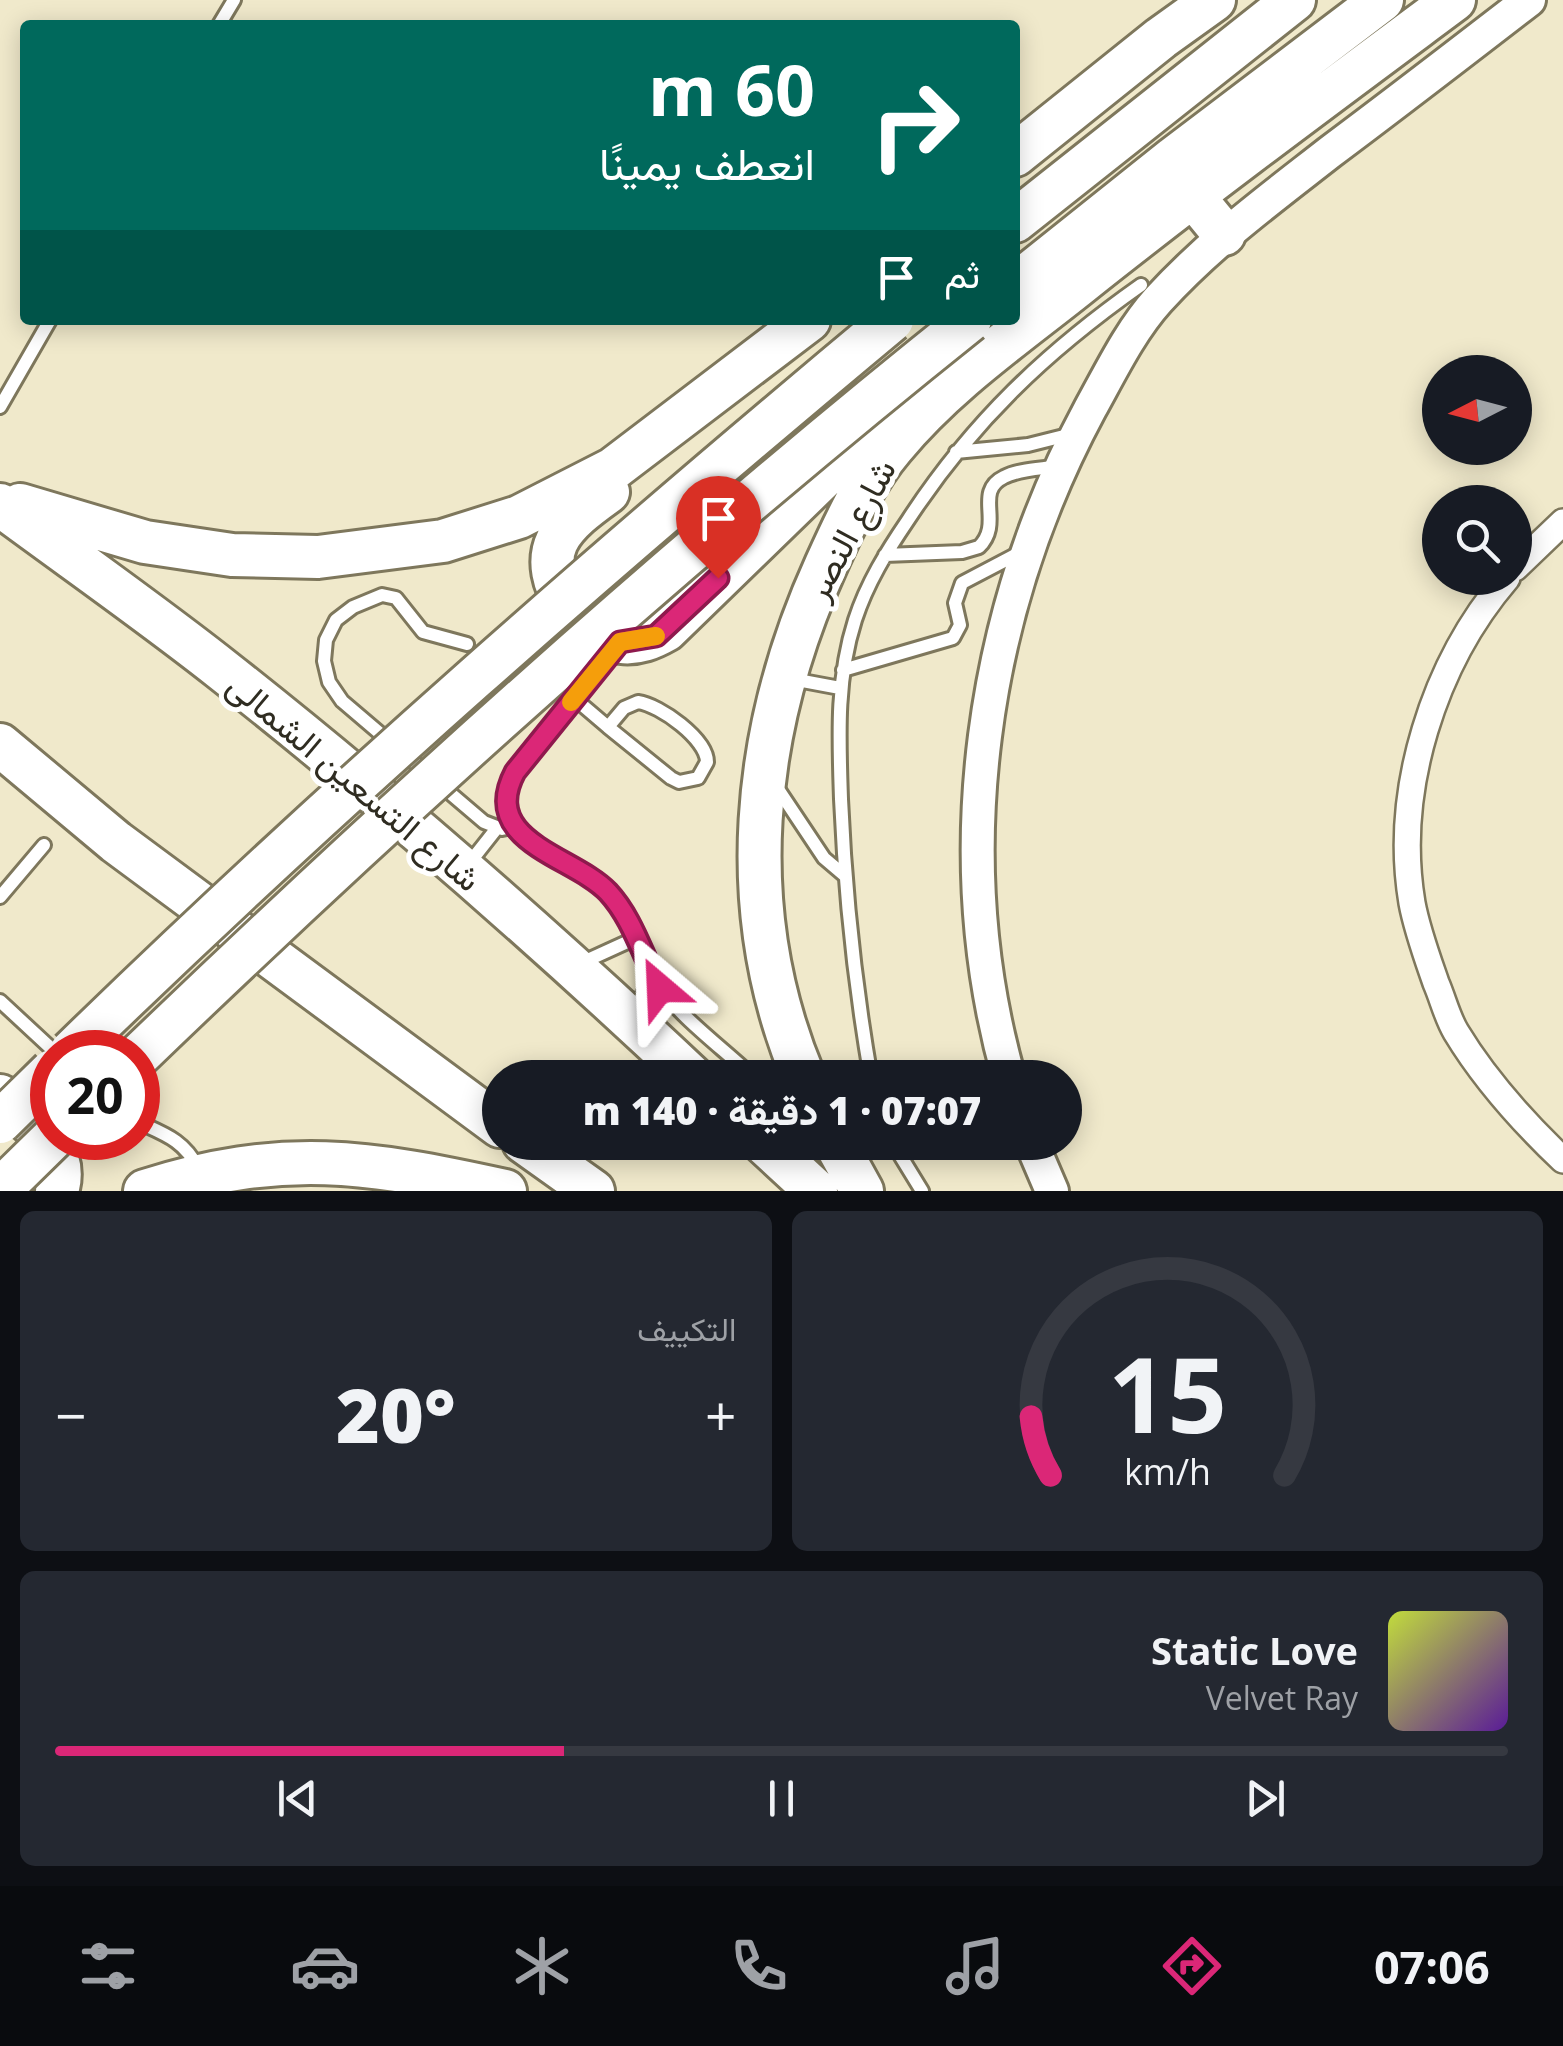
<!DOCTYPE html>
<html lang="ar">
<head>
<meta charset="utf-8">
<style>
  :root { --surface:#171b24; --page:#242831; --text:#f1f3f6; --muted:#9ea1a6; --line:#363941; --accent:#db2777 }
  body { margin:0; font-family:"Open Sans",Vazirmatn,sans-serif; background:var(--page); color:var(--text); direction:rtl; height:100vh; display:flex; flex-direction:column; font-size:38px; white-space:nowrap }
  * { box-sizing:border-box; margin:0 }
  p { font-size:32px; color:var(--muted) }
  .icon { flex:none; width:55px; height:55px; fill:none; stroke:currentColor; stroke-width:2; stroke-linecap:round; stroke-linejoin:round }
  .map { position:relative; height:1191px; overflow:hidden; direction:ltr }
  .drawer { display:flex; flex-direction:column; gap:20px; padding:20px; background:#0d0f14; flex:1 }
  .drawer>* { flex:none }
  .hud { position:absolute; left:20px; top:20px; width:1000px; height:305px; border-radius:10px; box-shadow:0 5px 25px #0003; direction:rtl; background:#00695c; color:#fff; overflow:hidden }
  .needle { width:65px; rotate:264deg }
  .tools { position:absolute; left:1422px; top:355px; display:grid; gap:20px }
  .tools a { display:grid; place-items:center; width:110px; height:110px; border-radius:50%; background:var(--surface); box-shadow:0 5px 25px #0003; font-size:50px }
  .speed { position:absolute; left:30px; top:1030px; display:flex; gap:20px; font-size:50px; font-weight:700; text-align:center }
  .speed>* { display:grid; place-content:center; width:130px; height:130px; border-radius:50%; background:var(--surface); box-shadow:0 5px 25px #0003; line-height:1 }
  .speed .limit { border:15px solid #d22; background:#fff; color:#111 }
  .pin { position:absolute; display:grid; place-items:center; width:85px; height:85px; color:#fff; margin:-102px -42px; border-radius:50% 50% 50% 0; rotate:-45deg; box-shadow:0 0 10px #0007 }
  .pin .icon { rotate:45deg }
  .me { position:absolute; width:110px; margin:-55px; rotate:334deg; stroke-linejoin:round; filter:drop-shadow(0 0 8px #0008) }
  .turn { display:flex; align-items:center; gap:35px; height:210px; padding:0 40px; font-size:45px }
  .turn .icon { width:130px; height:130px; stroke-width:2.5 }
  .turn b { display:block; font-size:70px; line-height:85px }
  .then { display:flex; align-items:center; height:95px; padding:0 40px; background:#0003; gap:20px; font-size:38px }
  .big { font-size:75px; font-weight:800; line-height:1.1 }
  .drawer .tile { flex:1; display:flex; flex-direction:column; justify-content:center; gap:15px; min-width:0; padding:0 35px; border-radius:15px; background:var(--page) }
  .drawer .dial { align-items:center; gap:0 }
  .dial svg { height:260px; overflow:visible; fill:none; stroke:var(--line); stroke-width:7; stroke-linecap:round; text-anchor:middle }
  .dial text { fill:var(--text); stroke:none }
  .song { display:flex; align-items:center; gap:30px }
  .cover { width:120px; height:120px; border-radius:15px; background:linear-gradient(135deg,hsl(70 70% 55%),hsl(270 70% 35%)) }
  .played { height:10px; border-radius:5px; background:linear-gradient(90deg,var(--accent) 35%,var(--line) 35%) }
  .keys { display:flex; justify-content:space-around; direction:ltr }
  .heat { display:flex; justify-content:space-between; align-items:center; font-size:55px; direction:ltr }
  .drawer .tiles { flex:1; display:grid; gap:20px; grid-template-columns:1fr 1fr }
  .tile:last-child { grid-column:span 2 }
  .trip { position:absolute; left:482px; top:1060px; width:600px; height:100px; border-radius:50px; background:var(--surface); box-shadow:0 5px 25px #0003; font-weight:800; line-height:100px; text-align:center; direction:rtl }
  .tabs { display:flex; height:160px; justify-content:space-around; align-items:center; background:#090b0e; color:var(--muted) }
  .tabs .icon { width:70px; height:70px }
  .tabs .selected { color:var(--accent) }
  .tabs b { font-size:45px; color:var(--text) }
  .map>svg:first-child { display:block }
</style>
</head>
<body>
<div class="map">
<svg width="1563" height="1191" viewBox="0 0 1563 1191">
  <rect width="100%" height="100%" fill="#f0e9cb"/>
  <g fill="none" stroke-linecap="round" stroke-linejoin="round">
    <defs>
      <path id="service" d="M 219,25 L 234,0
        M 0,407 L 50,320
        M 956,452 L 1028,445 L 1072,434
        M 885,555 L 962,552 L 979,547 C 1004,523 973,492 1004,477 C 1019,469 1042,469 1059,466
        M 467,644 L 423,632 L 396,598 L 382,595 L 353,607 L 336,620 L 326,640 L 324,661 L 329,682 L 342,701 L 484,822 L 502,829 L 516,826
        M 615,647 L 515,772 C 504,793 506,811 518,830 C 536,858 581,865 606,890 C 632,916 639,954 658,984 C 677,1015 725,1050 752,1076
        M 843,670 L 953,638 L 960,625 L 955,603 L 962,583 L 1023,551
        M 792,679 L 840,688
        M 574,698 L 608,727
        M 638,702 C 660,705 707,739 707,762 L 698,778 L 679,782 L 671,778 L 608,727 L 624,708 Z
        M 776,786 L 824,858 L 844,875
        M 467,866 L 497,828
        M 0,897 L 44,845
        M 579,964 L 636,938
        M 0,1001 L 55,1052
        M 634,1012 L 653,974
        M 871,1078 C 855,986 845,892 841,799 C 839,738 836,679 855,620 C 867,583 887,551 908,520 C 972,422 1046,352 1141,285
        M 138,1122 C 164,1134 184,1140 198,1168
        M 892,1142 L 922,1191"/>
      <path id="minor" d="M 1515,568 L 1563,522
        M 1507,578 C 1434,663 1393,790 1412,903 C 1417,930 1427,957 1436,983 C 1443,999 1447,1017 1456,1032 C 1485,1080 1522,1121 1563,1160"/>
      <path id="tertiary" d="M 1009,1078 C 946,855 981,612 1090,409 C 1110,373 1130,331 1158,300 C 1210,243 1270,199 1330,152 C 1397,102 1463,51 1529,0
        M 1031,1142 L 1052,1191"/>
      <path id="primary" d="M 1015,155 L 1161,38 L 1214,0
        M 1192,195 L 1224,234
        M 1015,221 L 1294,0
        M 1015,285 L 1174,158 L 1382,0
        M 608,492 C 590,505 567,521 557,541 C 538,581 581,636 621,642 C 638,644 652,638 666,630 L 877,425 L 905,403
        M 0,505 C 73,559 149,612 220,668 C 384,797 541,935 693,1078
        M 20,505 L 145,542 L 232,555 L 318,557 L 443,541 L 519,517 L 613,469 L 809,320
        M 0,745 L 116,842 L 500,1126
        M 804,1078 C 733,910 752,728 826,565 C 844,525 864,481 893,447 C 946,383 1016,335 1081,283 C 1203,186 1329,93 1454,0
        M 0,1096 C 28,1122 71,1147 57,1191
        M 524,1142 L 593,1191
        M 763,1142 L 816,1191
        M 835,1142 L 862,1191
        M 145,1191 C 283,1147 368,1161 505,1191"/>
    </defs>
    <!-- service casing -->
    <use href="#service" stroke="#7e775c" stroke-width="18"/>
    <!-- minor casing -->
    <use href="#minor" stroke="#7e775c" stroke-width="30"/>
    <!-- tertiary casing -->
    <use href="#tertiary" stroke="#7e775c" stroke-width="38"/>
    <!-- primary casing -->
    <use href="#primary" stroke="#7e775c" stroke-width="48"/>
    <!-- service -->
    <use href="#service" stroke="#fff" stroke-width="12"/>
    <!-- minor -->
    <use href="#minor" stroke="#fff" stroke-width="25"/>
    <!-- tertiary -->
    <use href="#tertiary" stroke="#fff" stroke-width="32"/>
    <!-- primary -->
    <use href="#primary" stroke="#fff" stroke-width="42"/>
    <defs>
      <path id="primary-bridge" d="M 71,1052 C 334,796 610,555 892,320
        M 138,1056 C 404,800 681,551 970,320
        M 0,1122 L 52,1071
        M 0,1190 L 53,1138"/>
    </defs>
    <!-- primary-bridge casing -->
    <use href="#primary-bridge" stroke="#7e775c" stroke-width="48" stroke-linecap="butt"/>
    <!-- primary-bridge -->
    <use href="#primary-bridge" stroke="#fff" stroke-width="42"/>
  </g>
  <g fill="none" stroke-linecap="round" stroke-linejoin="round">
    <defs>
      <path id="route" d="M 660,988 C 643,957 633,919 608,892 C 574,856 478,842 515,772 L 620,642 L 656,636 L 718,578"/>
    </defs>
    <!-- route casing -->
    <use href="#route" stroke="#8e194d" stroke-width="25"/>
    <!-- route -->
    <use href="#route" stroke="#db2777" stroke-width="18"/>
    <!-- slow -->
    <path stroke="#f59e0b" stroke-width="18" d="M 571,702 L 620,642 L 656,636"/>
  </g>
  <g text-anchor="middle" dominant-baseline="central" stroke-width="10" stroke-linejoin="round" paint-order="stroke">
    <!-- street labels -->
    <g font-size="35" fill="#2f2c21" stroke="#fff">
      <text transform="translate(849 529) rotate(-62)">شارع النصر</text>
      <text transform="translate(355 781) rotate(40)">شارع التسعين الشمالى</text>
    </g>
  </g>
</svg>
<div class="tools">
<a><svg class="needle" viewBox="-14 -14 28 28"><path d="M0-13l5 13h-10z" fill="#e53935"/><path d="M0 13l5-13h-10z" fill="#9ea1a6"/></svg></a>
<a><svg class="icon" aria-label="search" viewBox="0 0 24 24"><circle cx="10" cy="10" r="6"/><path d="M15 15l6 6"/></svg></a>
</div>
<div class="speed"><div class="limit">20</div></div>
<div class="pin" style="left:718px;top:578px;background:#d93025"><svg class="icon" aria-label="arrive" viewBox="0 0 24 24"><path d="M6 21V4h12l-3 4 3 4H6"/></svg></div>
<svg class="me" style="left:660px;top:988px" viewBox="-20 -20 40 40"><path d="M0-17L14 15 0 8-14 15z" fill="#db2777" stroke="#fff" stroke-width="4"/></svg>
<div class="trip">07:07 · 1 دقيقة · 140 m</div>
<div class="hud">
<div class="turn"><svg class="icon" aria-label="right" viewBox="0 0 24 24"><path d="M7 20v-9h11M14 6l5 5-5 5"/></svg><div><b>60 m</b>انعطف يمينًا</div></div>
<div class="then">ثم<svg class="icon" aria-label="arrive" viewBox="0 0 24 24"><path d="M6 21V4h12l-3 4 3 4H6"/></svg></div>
</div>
</div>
<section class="drawer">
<div class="tiles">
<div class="tile dial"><svg viewBox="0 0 100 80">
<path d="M14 69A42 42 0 1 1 86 69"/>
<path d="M14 69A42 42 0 0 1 8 51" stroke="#db2777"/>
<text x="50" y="56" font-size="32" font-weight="700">15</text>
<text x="50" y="72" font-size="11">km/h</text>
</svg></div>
<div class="tile"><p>التكييف</p>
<div class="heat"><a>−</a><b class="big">20°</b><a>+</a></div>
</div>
<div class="tile">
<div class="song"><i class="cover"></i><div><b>Static Love</b><p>Velvet Ray</p></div></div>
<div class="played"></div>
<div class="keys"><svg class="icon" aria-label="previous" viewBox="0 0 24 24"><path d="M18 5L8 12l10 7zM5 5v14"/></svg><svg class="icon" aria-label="pause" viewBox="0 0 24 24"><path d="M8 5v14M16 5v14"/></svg><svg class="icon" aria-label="next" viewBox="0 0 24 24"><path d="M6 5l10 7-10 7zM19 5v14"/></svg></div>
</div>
</div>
</section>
<nav class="tabs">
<b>07:06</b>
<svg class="icon selected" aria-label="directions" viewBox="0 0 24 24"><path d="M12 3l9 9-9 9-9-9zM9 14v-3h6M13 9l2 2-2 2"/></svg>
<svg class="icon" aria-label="music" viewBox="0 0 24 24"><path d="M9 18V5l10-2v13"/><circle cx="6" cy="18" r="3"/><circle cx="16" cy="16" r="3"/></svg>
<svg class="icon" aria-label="phone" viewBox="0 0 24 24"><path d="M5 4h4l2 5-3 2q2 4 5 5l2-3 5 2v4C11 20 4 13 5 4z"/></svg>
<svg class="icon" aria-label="climate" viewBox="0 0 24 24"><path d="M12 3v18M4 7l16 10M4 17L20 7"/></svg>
<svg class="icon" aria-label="car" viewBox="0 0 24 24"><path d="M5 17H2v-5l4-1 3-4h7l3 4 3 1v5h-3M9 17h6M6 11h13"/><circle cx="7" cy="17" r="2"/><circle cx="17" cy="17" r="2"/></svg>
<svg class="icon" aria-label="filters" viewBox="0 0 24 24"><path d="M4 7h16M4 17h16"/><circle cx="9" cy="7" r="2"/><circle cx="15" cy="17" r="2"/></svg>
</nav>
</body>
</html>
